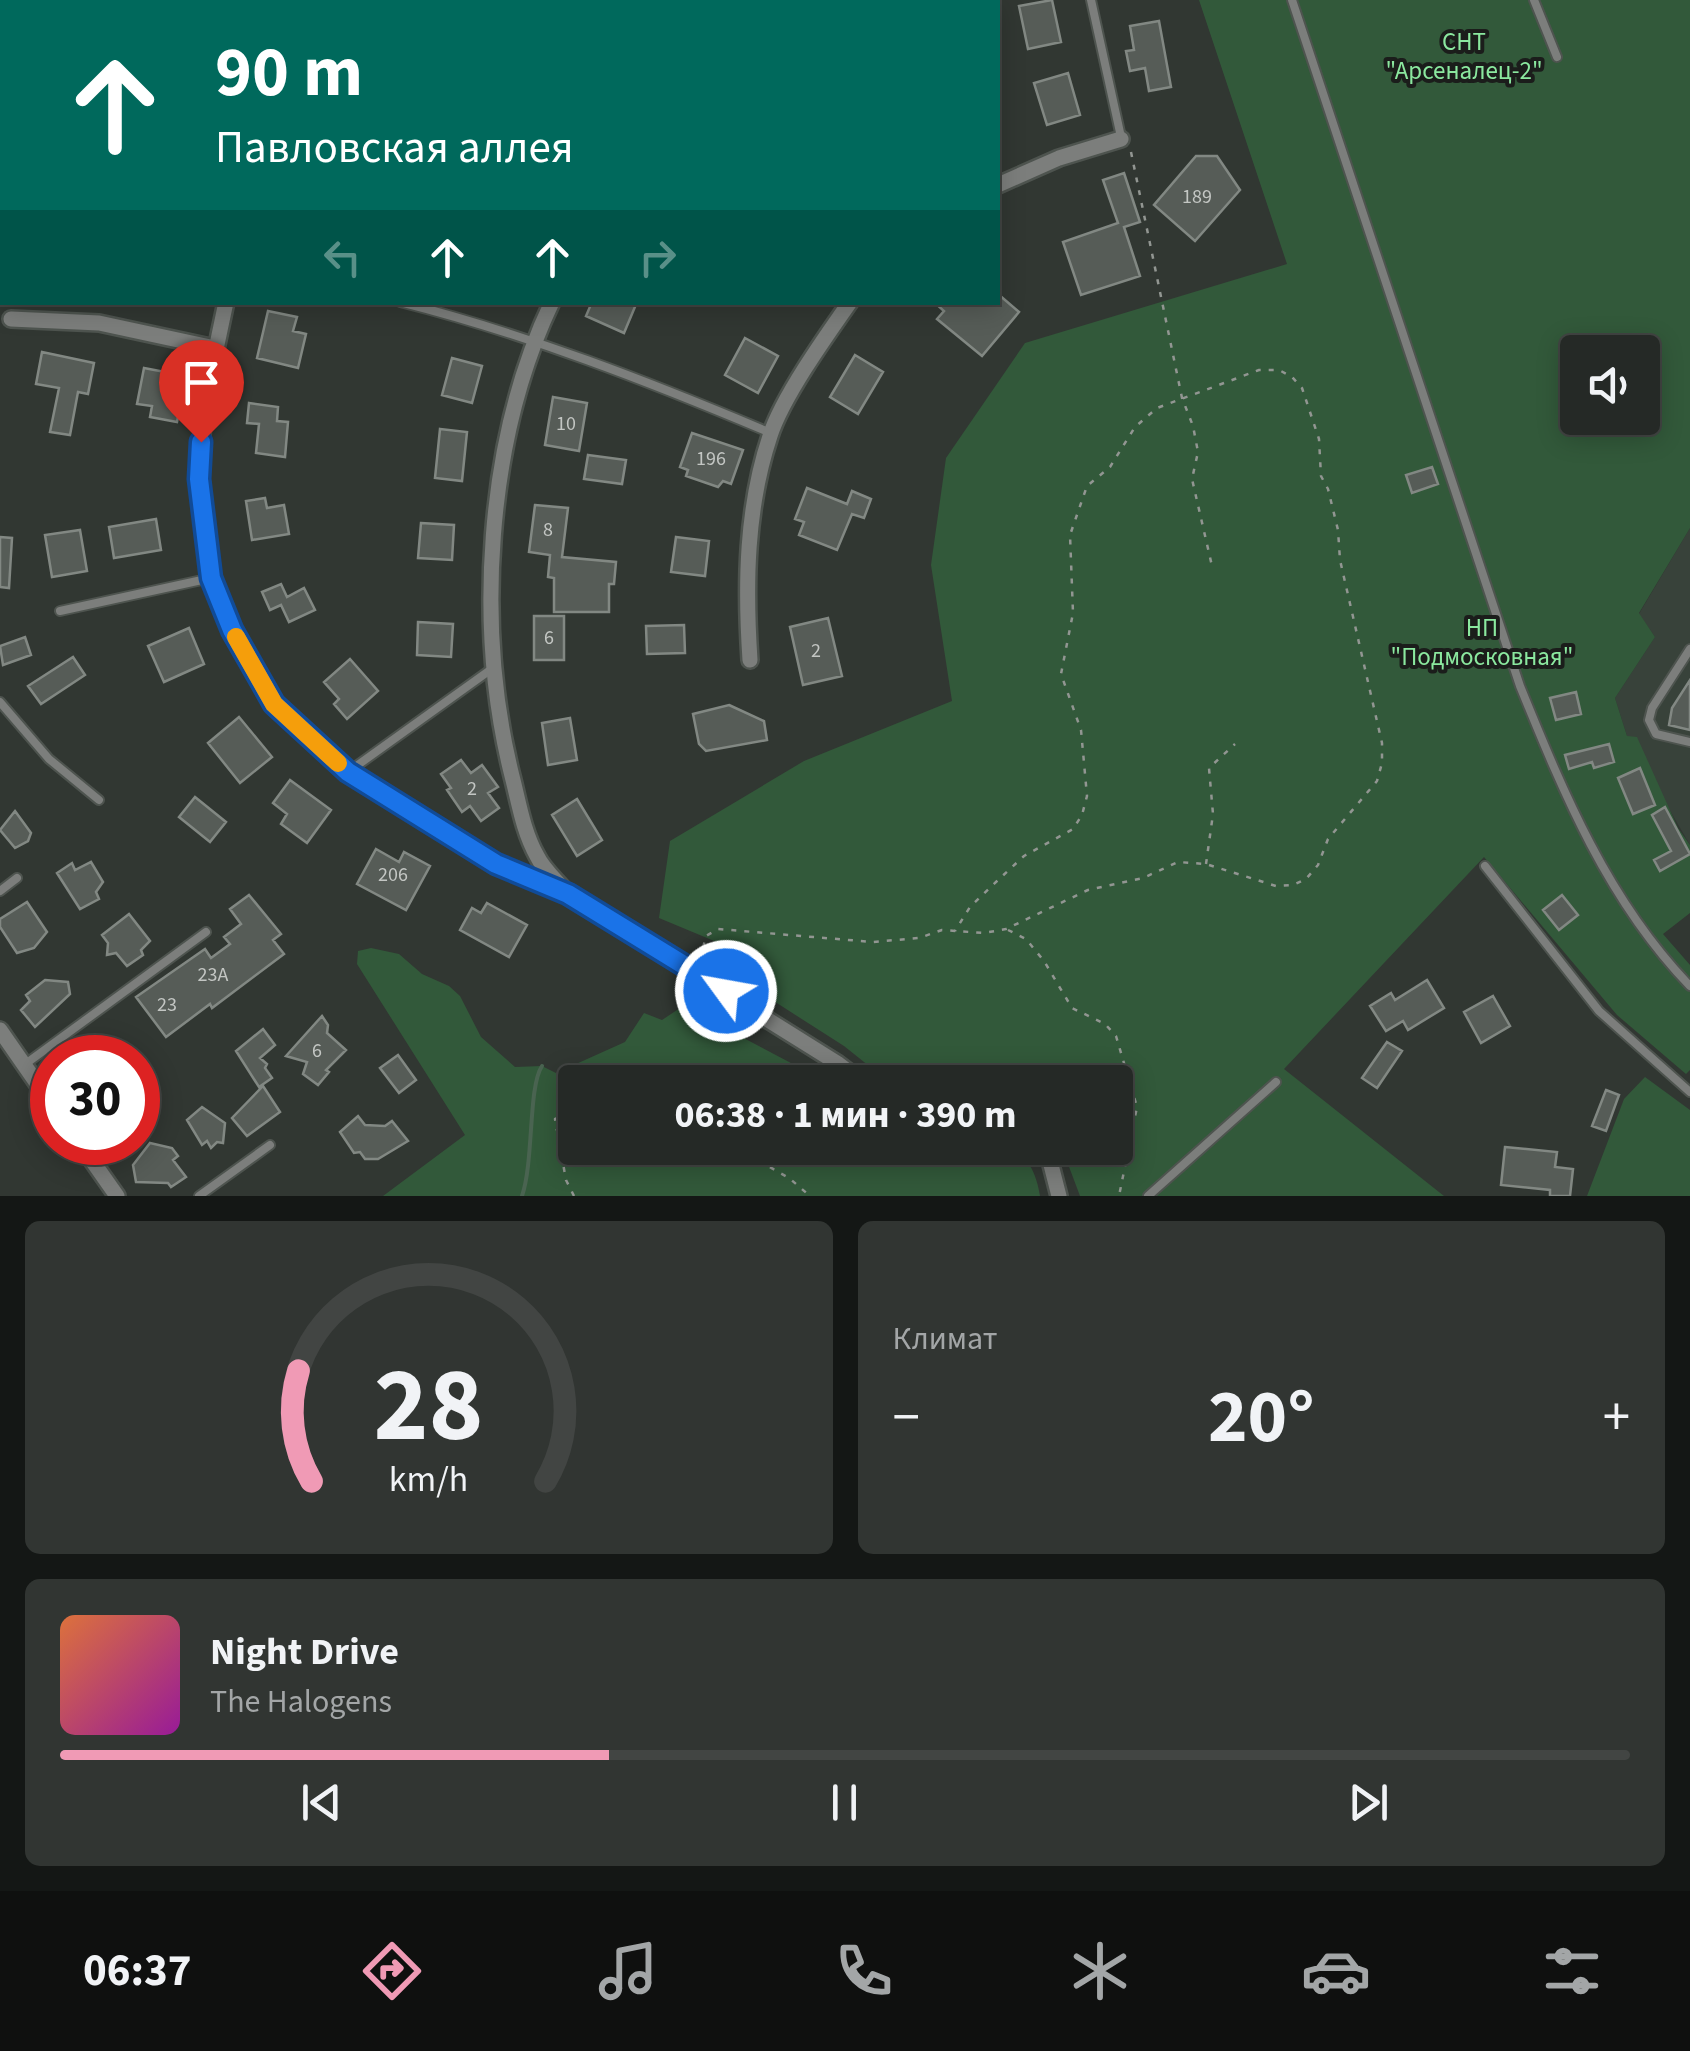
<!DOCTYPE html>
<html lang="ru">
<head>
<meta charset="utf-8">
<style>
  :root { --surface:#252926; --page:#313532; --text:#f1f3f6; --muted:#a3a6a7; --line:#424543; --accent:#f09ab5 }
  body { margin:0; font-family:"Source Sans 3",sans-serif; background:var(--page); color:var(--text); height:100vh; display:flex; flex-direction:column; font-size:38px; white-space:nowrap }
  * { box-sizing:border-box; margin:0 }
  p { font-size:32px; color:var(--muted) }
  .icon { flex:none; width:55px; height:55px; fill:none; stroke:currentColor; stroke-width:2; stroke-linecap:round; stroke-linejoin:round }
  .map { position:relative; height:1196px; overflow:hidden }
  .details { display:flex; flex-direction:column; gap:25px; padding:25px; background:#141715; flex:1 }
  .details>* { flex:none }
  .top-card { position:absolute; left:0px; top:0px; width:1000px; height:305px; box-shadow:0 5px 25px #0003,0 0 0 2px var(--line); background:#00695c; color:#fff; overflow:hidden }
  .fabs { position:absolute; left:1560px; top:335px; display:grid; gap:20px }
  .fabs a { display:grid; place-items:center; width:100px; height:100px; border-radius:10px; background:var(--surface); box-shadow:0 5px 25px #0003,0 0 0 2px var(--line); font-size:50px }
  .speed { position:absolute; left:30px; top:1035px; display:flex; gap:20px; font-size:50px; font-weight:700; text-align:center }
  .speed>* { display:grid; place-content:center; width:130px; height:130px; border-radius:50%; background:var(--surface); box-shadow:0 5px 25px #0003,0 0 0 2px var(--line); line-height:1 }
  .speed .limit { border:15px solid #d22; background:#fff; color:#111 }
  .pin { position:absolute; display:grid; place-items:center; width:85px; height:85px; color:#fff; margin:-102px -42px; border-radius:50% 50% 50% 0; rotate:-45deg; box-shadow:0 0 10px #0007 }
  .pin .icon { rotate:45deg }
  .me { position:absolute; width:110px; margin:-55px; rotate:302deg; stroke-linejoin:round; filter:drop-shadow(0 0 8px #0008) }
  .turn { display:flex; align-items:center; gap:35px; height:210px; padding:0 50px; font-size:45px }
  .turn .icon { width:130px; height:130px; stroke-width:2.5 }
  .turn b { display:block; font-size:70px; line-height:85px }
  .lanes { display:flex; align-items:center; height:95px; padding:0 50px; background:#0003; justify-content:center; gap:50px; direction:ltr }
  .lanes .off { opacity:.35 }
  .big { font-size:75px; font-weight:700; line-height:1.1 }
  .details .card { flex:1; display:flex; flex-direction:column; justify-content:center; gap:15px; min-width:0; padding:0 35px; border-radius:15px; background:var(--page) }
  .details .dial { align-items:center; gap:0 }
  .dial svg { height:260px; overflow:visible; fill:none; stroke:var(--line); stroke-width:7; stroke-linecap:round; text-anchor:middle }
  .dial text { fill:var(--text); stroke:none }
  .song { display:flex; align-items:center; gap:30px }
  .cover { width:120px; height:120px; border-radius:15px; background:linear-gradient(135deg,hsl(20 70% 55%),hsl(300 70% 35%)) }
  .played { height:10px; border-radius:5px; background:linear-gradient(90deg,var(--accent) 35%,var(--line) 35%) }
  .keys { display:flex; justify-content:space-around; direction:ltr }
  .heat { display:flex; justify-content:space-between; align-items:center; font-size:55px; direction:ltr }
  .details .tiles { flex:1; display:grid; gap:25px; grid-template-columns:1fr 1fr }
  .card:last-child { grid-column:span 2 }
  .trip { position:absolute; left:558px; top:1065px; width:575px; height:100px; border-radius:10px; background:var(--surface); box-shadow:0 5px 25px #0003,0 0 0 2px var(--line); font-weight:700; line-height:100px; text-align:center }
  .dock { display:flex; height:160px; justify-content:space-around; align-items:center; background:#0f100f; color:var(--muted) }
  .dock .icon { width:70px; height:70px }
  .dock .on { color:var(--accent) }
  .dock b { font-size:45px; color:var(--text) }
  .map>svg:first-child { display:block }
</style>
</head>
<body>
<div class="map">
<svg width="1690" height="1196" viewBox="0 0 1690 1196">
  <rect width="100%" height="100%" fill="#313732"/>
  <!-- built -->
  <path fill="#38423a" d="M 1690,528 L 1690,845 L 1627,736 L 1615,698 L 1655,637 L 1639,614 Z"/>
  <!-- green -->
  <path fill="#32593a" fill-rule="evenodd" d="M 1199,0 L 1690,0 L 1690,528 L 1639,613 L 1655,637 L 1615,698 L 1627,736 L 1637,737 L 1678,828 L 1690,845 L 1690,913 L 1663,934 L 1690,965 L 1690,1070 L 1686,1074 L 1617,1015 L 1484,857 L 1284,1069 L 1444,1196 L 1080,1196 L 1062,1148 L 1115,1148 L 1115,1082 L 889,1082 L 844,1046 L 736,977 L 722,963 L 719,943 L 659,918 L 670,841 L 804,761 L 952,701 L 931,565 L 946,458 L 1025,343 L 1287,264 ZM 1578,352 L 1642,352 L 1642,418 L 1578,418 Z
    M 371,948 L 399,954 L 422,974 L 449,986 L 460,996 L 481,1037 L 515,1067 L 542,1066 L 556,1073 L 625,1042 L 644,1013 L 662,1020 L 683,1006 L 827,1082 L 575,1082 L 575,1148 L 927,1148 C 975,1160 1028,1121 1040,1196 L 383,1196 L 465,1135 L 357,964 L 358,951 Z
    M 1645,1077 L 1690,1110 L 1690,1196 L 1587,1196 L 1624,1099 Z"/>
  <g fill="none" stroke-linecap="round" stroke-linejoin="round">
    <!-- stream -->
    <path stroke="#4a6451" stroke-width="4" d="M 522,1196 C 534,1161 528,1087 542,1066"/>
  </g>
  <!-- building -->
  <path fill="#565c57" stroke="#828883" stroke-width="2.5" d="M 1052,0 L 1061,42 L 1028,49 L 1019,6 Z
    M 1159,21 L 1171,87 L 1149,91 L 1145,68 L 1130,71 L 1126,51 L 1134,50 L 1130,26 Z
    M 1068,73 L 1080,115 L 1047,125 L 1034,83 Z
    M 1196,156 L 1217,156 L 1240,190 L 1195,241 L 1154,205 Z
    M 1124,173 L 1140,222 L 1124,227 L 1140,276 L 1081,295 L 1063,242 L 1118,223 L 1103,180 Z
    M 998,294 L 1019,312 L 982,356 L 937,319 L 944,311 L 934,302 L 998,302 Z
    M 592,302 L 637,302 L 624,333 L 586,316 Z
    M 268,311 L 297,317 L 293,331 L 306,334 L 298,368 L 257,358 Z
    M 745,338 L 778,356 L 758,393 L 725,375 Z
    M 42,352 L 94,363 L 88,394 L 78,392 L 70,435 L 50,432 L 59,388 L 36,384 Z
    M 855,355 L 883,372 L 858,414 L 830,397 Z
    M 452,358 L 482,366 L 472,403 L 442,395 Z
    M 144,368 L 186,376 L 177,422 L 150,417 L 152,406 L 137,404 Z
    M 553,397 L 587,403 L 579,451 L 545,445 Z
    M 249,403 L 278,407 L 277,421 L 288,422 L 285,457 L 256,453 L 259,424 L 247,423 Z
    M 440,429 L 467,432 L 462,481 L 435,478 Z
    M 692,433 L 743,450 L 731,484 L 723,481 L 718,487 L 686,476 L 688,470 L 680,467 Z
    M 588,455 L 626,460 L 622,484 L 584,479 Z
    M 1432,467 L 1438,484 L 1412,493 L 1406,475 Z
    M 807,488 L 847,504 L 852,491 L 871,499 L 864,518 L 852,514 L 837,550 L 799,535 L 804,522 L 795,519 Z
    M 265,498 L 267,508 L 284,505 L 289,534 L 252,540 L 246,501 Z
    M 535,505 L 568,508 L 562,557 L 616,562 L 614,584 L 609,584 L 609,612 L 554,612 L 554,578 L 548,577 L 550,555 L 529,552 Z
    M 156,519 L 161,550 L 114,558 L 109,527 Z
    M 421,523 L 454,525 L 452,560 L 418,558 Z
    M 80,530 L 87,571 L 52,577 L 45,535 Z
    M 0,537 L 12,538 L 9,588 L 0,587 Z
    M 676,537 L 709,541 L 705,576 L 671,572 Z
    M 281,584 L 287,597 L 304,588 L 315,610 L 289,622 L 281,605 L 270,610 L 262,592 Z
    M 534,616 L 564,616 L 564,660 L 534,660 Z
    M 828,618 L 842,676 L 803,685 L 790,627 Z
    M 418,622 L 453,624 L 451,657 L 417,655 Z
    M 684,625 L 685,653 L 647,654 L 646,626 Z
    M 189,628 L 204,664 L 164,682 L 148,646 Z
    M 25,637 L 31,655 L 3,665 L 0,646 Z
    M 73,657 L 85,675 L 41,704 L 28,686 Z
    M 350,659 L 378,691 L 347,719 L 334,704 L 339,699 L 324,682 Z
    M 1690,680 L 1690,730 L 1669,725 L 1672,708 Z
    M 1576,692 L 1581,714 L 1556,720 L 1550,698 Z
    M 729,705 L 764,721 L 767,740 L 706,751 L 699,744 L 693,714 Z
    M 239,717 L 272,757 L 240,783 L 208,743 Z
    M 570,718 L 577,760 L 548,765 L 542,723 Z
    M 1609,744 L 1614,762 L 1594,768 L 1592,762 L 1569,769 L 1565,755 Z
    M 461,760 L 471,773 L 482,765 L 498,787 L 488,793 L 499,808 L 481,821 L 470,806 L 462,812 L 447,790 L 451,788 L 441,774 Z
    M 1640,768 L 1655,805 L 1633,814 L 1618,778 Z
    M 290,780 L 331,810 L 307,843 L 281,824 L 287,814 L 273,803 Z
    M 195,797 L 226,822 L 210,842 L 179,817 Z
    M 577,799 L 602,840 L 577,856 L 552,815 Z
    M 1665,807 L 1690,854 L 1660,871 L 1654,860 L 1671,851 L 1652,815 Z
    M 15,811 L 31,833 L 28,841 L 15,848 L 0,830 Z
    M 376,849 L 399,862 L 404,852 L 430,866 L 406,910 L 357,884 Z
    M 91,862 L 103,882 L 96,892 L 99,899 L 80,909 L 57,873 L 72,863 L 75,870 Z
    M 249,895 L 281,934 L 273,940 L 284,954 L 212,1008 L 210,1004 L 166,1037 L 136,997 L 205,949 L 211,958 L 230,944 L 224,937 L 241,924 L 230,909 Z
    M 1562,895 L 1578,915 L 1559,930 L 1543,910 Z
    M 27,902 L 47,932 L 34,948 L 17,953 L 0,927 L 0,919 Z
    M 487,903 L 527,925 L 509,957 L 460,930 L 472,908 L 481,913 Z
    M 129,914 L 150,941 L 141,950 L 143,955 L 127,966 L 116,953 L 107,955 L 108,943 L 102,935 Z
    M 45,980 L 68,982 L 70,994 L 35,1027 L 21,1010 L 30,1001 L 26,995 Z
    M 1427,980 L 1444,1008 L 1408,1030 L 1403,1021 L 1386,1031 L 1370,1006 L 1391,993 L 1395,1000 Z
    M 1493,996 L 1510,1026 L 1481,1043 L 1464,1012 Z
    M 322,1016 L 328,1025 L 327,1033 L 346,1050 L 326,1070 L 329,1072 L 318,1085 L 303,1074 L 307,1062 L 286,1056 Z
    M 263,1029 L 275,1045 L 260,1058 L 267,1064 L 265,1068 L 272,1078 L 259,1087 L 236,1051 Z
    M 1387,1042 L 1402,1051 L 1377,1088 L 1362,1078 Z
    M 398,1055 L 416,1080 L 399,1093 L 380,1068 Z
    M 263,1086 L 280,1112 L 247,1136 L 232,1118 Z
    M 1606,1090 L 1619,1095 L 1606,1131 L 1592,1126 Z
    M 202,1107 L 225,1123 L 223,1143 L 217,1142 L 211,1148 L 207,1141 L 202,1145 L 187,1120 Z
    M 358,1116 L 365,1125 L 385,1126 L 392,1121 L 408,1141 L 378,1159 L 365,1159 L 360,1152 L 354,1153 L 340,1132 Z
    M 150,1143 L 172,1148 L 178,1156 L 173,1160 L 186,1177 L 171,1187 L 168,1183 L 136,1182 L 133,1165 Z
    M 1505,1147 L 1557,1152 L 1555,1167 L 1573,1169 L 1570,1196 L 1550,1196 L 1550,1190 L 1501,1185 Z"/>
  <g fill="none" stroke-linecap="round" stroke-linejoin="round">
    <defs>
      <path id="service" d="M 787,0 L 787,2
        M 1091,0 L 1121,137
        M 1292,0 L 1520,686 C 1564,794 1608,901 1690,986
        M 1534,0 L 1557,57
        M 400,302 C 527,334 650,382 771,433
        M 60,611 L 211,578
        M 1690,649 L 1652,708 L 1649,720 L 1656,734 L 1690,742
        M 0,702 L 49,759 L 99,800
        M 348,772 L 493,668
        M 1485,866 L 1599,1011 L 1690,1092
        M 0,891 L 17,878
        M 24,1065 L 206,932
        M 199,1196 L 270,1145
        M 1148,1196 L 1276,1082"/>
      <path id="minor" d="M 259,0 L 260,2
        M 998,185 L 1059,158 L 1121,139
        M 226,302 L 204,406 L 199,479 L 211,578 L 232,630 L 274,704 L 348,772 L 496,864 L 568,895 L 837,1063 L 862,1082
        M 552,302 C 486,440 475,628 512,776 C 519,803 523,831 537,856 C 543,869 556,880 566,892
        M 11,319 L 99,323 L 215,348
        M 750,660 C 745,585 746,508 770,436 C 782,398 826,336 850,302
        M 0,1030 L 52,1105
        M 79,1142 L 117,1196
        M 1043,1148 L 1049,1157 L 1059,1196"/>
    </defs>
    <!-- service casing -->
    <use href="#service" stroke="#4e544f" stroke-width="12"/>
    <!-- minor casing -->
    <use href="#minor" stroke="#4e544f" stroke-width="20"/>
    <!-- path -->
    <path stroke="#929692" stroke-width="2.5" stroke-dasharray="5 8" stroke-linecap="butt" d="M 1131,152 L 1182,398 L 1193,426 L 1198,452 L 1192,479 L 1212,566
      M 1206,864 L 1213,814 L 1209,768 L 1235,744
      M 1008,930 L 1026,939 L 1044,961 L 1072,1008 L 1105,1024 L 1116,1036 L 1137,1107 L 1119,1196
      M 700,960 L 706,936 L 718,929 L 873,942 L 919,938 L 942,930 L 984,933 L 1006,929 L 1088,890 L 1143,878 L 1178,862 L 1206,864 L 1276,886 L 1293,885 L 1306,879 L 1318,865 L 1328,839 L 1377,781 L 1382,763 L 1382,743 L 1340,560 L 1338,530 L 1328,489 L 1321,476 L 1319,439 L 1302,388 L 1292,377 L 1279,370 L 1259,370 L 1157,408 L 1135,427 L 1110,467 L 1087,486 L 1070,535 L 1073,613 L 1061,674 L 1081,730 L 1087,796 L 1082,815 L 1073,829 L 1024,856 L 997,881 L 970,907 L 955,931
      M 736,1148 L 789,1178 L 810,1196
      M 574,1196 L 566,1180 L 555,1119 L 575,1112"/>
    <!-- service -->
    <use href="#service" stroke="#7c7e7c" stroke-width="8"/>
    <!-- minor -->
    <use href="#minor" stroke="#7c7e7c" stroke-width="15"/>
  </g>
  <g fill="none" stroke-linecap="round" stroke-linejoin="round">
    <defs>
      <path id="route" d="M 201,442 L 199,479 L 211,578 L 232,630 L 274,704 L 348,772 L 496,864 L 568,894 L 726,991"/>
    </defs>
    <!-- route casing -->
    <use href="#route" stroke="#114b97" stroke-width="25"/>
    <!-- route -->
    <use href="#route" stroke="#1a73e8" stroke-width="18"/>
    <!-- slow -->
    <path stroke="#f59e0b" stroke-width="18" d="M 236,637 L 274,704 L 338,763"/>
  </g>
  <g text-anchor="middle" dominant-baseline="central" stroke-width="8" stroke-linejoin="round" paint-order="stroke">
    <!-- number labels -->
    <g font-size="20" fill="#c3c6c3">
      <text x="1197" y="197">189</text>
      <text x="566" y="424">10</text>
      <text x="711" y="459">196</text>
      <text x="548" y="530">8</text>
      <text x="549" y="638">6</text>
      <text x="816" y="651">2</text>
      <text x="472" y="789">2</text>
      <text x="393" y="875">206</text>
      <text x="213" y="975">23А</text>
      <text x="167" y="1005">23</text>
      <text x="317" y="1051">6</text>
    </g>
    <!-- park labels -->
    <g font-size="25" fill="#8be89f" stroke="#1b1d1b">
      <text x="1464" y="42">СНТ<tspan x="1464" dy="29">"Арсеналец-2"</tspan></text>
      <text x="1482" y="628">НП<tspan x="1482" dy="29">"Подмосковная"</tspan></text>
    </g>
  </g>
</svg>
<div class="fabs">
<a><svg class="icon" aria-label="sound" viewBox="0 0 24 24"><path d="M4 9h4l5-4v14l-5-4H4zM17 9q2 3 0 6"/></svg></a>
</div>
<div class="speed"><div class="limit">30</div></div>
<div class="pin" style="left:201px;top:442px;background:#d93025"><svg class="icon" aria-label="arrive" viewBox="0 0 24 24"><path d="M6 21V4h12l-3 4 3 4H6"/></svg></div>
<svg class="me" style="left:726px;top:991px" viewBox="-20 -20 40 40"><circle r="17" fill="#1a73e8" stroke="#fff" stroke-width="3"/><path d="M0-11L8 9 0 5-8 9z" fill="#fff"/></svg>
<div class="trip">06:38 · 1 мин · 390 m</div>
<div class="top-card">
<div class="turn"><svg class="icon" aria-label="ahead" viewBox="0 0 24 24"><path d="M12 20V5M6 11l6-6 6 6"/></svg><div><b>90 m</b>Павловская аллея</div></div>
<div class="lanes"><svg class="icon off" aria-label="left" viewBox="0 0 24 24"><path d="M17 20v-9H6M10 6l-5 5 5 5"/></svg><svg class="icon" aria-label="ahead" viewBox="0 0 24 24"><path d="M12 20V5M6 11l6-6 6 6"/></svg><svg class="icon" aria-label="ahead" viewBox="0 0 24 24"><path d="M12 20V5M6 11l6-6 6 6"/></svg><svg class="icon off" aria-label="right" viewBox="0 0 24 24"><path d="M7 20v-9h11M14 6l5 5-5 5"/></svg></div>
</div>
</div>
<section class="details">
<div class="tiles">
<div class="card dial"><svg viewBox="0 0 100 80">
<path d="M14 69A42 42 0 1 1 86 69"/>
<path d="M14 69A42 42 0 0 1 10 35" stroke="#f09ab5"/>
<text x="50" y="56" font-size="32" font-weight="700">28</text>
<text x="50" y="72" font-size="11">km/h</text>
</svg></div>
<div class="card"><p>Климат</p>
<div class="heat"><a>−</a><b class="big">20°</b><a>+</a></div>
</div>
<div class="card">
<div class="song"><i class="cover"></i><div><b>Night Drive</b><p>The Halogens</p></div></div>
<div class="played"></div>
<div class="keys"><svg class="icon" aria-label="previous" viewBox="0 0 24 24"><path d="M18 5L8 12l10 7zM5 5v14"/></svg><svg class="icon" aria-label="pause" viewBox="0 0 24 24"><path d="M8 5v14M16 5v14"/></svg><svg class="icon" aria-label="next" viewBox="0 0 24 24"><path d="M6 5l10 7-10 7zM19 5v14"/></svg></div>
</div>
</div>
</section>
<nav class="dock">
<b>06:37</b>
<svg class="icon on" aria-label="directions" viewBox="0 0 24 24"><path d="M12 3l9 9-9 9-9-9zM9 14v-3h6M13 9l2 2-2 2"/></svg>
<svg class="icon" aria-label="music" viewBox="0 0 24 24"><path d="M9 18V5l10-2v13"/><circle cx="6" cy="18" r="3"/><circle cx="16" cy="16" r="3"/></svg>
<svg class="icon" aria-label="phone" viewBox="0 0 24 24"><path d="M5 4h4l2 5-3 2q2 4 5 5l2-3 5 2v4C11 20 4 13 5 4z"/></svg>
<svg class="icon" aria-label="climate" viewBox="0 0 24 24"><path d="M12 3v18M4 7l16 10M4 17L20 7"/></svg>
<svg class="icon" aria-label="car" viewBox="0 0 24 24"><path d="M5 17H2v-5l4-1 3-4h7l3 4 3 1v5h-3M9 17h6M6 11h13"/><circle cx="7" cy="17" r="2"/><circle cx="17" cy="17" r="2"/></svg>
<svg class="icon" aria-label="filters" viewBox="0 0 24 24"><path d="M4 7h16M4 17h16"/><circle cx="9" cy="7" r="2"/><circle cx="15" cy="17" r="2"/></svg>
</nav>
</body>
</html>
